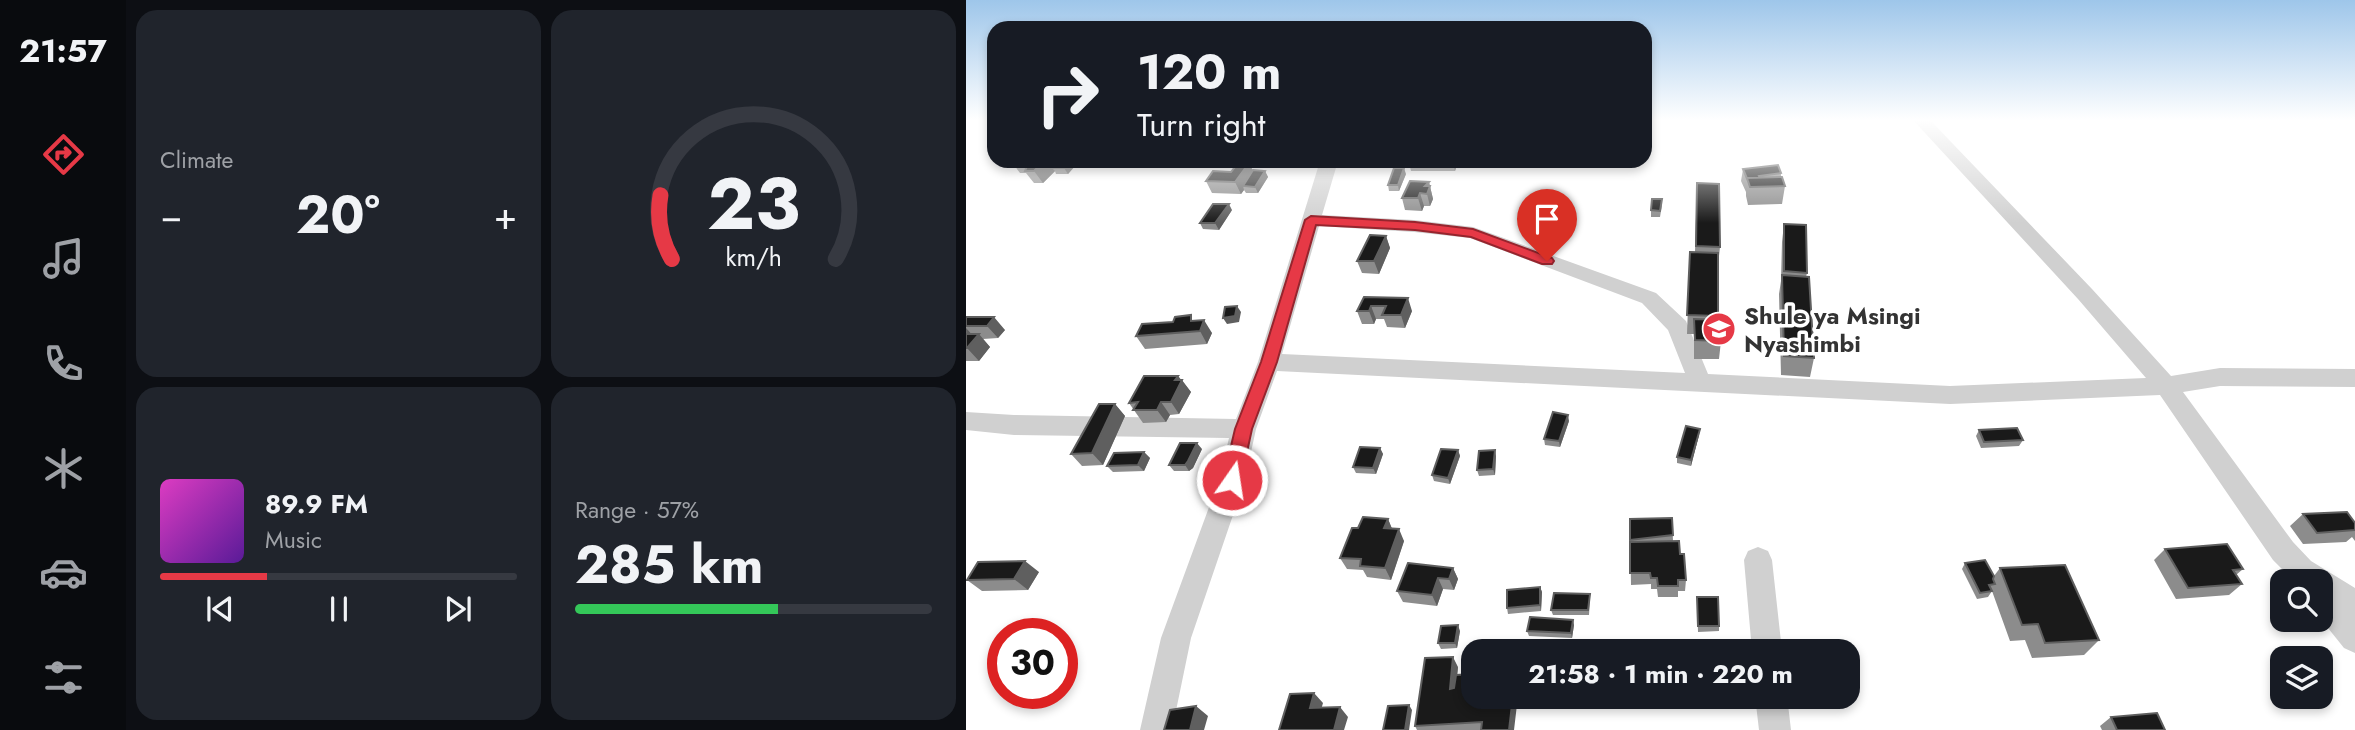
<!DOCTYPE html>
<html lang="en">
<head>
<meta charset="utf-8">
<style>
  :root { --surface:#171b24; --page:#20242c; --text:#f1f3f6; --muted:#9ea1a6; --line:#363941; --accent:#e63946 }
  body { margin:0; font-family:Jost,sans-serif; background:var(--page); color:var(--text); height:100vh; display:flex; flex-direction:column; font-size:26px; white-space:nowrap }
  * { box-sizing:border-box; margin:0 }
  p { font-size:23px; color:var(--muted) }
  .icon { flex:none; width:38px; height:38px; fill:none; stroke:currentColor; stroke-width:2; stroke-linecap:round; stroke-linejoin:round }
  .map { position:relative; flex:1; overflow:hidden }
  .details { display:flex; flex-direction:column; gap:10px; padding:10px; background:#0d0f14; width:840px }
  .details>* { flex:none }
  .banner { position:absolute; left:21px; top:21px; width:665px; height:147px; border-radius:21px; box-shadow:0 4px 10px #0003; background:#171b24; color:var(--text); overflow:hidden }
  .buttons { position:absolute; left:1304px; top:569px; display:grid; gap:14px }
  .buttons a { display:grid; place-items:center; width:63px; height:63px; border-radius:14px; background:var(--surface); box-shadow:0 4px 10px #0003; font-size:35px }
  .speed { position:absolute; left:21px; top:618px; display:flex; gap:14px; font-size:35px; font-weight:700; text-align:center }
  .speed>* { display:grid; place-content:center; width:91px; height:91px; border-radius:50%; background:var(--surface); box-shadow:0 4px 10px #0003; line-height:1 }
  .speed .limit { border:10px solid #d22; background:#fff; color:#111 }
  .pin { position:absolute; display:grid; place-items:center; width:60px; height:60px; color:#fff; margin:-72px -30px; border-radius:50% 50% 50% 0; rotate:-45deg; box-shadow:0 0 7px #0007 }
  .pin .icon { rotate:45deg }
  .me { position:absolute; width:77px; margin:-38px; rotate:13deg; stroke-linejoin:round; filter:drop-shadow(0 0 5px #0008) }
  .turn { display:flex; align-items:center; gap:24px; height:147px; padding:0 35px; font-size:32px }
  .turn .icon { width:91px; height:91px; stroke-width:2.5 }
  .turn b { display:block; font-size:49px; line-height:60px }
  .big { font-size:52px; font-weight:700; line-height:1.1 }
  .details .tile { flex:1; display:flex; flex-direction:column; justify-content:center; gap:10px; min-width:0; padding:0 24px; border-radius:21px; background:var(--page) }
  .details .dial { align-items:center; gap:0 }
  .dial svg { height:182px; overflow:visible; fill:none; stroke:var(--line); stroke-width:7; stroke-linecap:round; text-anchor:middle }
  .dial text { fill:var(--text); stroke:none }
  .song { display:flex; align-items:center; gap:21px }
  .cover { width:84px; height:84px; border-radius:10px; background:linear-gradient(135deg,hsl(310 70% 55%),hsl(270 70% 35%)) }
  .played { height:7px; border-radius:4px; background:linear-gradient(90deg,var(--accent) 30%,var(--line) 30%) }
  .keys { display:flex; justify-content:space-around; direction:ltr }
  .heat { display:flex; justify-content:space-between; align-items:center; font-size:38px; direction:ltr }
  .charge { height:10px; border-radius:5px; background:linear-gradient(90deg,#34c759 57%,var(--line) 0) }
  .details .tiles { flex:1; display:grid; gap:10px; grid-template-columns:repeat(2,1fr) }
  .trip { position:absolute; left:495px; top:639px; width:399px; height:70px; border-radius:21px; background:var(--surface); box-shadow:0 4px 10px #0003; font-weight:700; line-height:70px; text-align:center }
  main { display:flex; flex:1; min-height:0 }
  .dock { display:flex; flex-direction:column; width:126px; justify-content:space-around; align-items:center; background:#090b0e; color:var(--muted) }
  .dock .icon { width:49px; height:49px }
  .dock .active { color:var(--accent) }
  .dock b { font-size:32px; color:var(--text) }
  .map>svg:first-child { display:block }
</style>
</head>
<body>
<main>
<nav class="dock">
<b>21:57</b>
<svg class="icon active" aria-label="directions" viewBox="0 0 24 24"><path d="M12 3l9 9-9 9-9-9zM9 14v-3h6M13 9l2 2-2 2"/></svg>
<svg class="icon" aria-label="music" viewBox="0 0 24 24"><path d="M9 18V5l10-2v13"/><circle cx="6" cy="18" r="3"/><circle cx="16" cy="16" r="3"/></svg>
<svg class="icon" aria-label="phone" viewBox="0 0 24 24"><path d="M5 4h4l2 5-3 2q2 4 5 5l2-3 5 2v4C11 20 4 13 5 4z"/></svg>
<svg class="icon" aria-label="climate" viewBox="0 0 24 24"><path d="M12 3v18M4 7l16 10M4 17L20 7"/></svg>
<svg class="icon" aria-label="car" viewBox="0 0 24 24"><path d="M5 17H2v-5l4-1 3-4h7l3 4 3 1v5h-3M9 17h6M6 11h13"/><circle cx="7" cy="17" r="2"/><circle cx="17" cy="17" r="2"/></svg>
<svg class="icon" aria-label="filters" viewBox="0 0 24 24"><path d="M4 7h16M4 17h16"/><circle cx="9" cy="7" r="2"/><circle cx="15" cy="17" r="2"/></svg>
</nav>
<section class="details">
<div class="tiles">
<div class="tile"><p>Climate</p>
<div class="heat"><a>−</a><b class="big">20°</b><a>+</a></div>
</div>
<div class="tile dial"><svg viewBox="0 0 100 80">
<path d="M14 69A42 42 0 1 1 86 69"/>
<path d="M14 69A42 42 0 0 1 9 41" stroke="#e63946"/>
<text x="50" y="56" font-size="32" font-weight="700">23</text>
<text x="50" y="72" font-size="11">km/h</text>
</svg></div>
<div class="tile">
<div class="song"><i class="cover"></i><div><b>89.9 FM</b><p>Music</p></div></div>
<div class="played"></div>
<div class="keys"><svg class="icon" aria-label="previous" viewBox="0 0 24 24"><path d="M18 5L8 12l10 7zM5 5v14"/></svg><svg class="icon" aria-label="pause" viewBox="0 0 24 24"><path d="M8 5v14M16 5v14"/></svg><svg class="icon" aria-label="next" viewBox="0 0 24 24"><path d="M6 5l10 7-10 7zM19 5v14"/></svg></div>
</div>
<div class="tile"><p>Range · 57%</p><b class="big">285 km</b><div class="charge"></div></div>
</div>
</section>
<div class="map">
<svg width="1389" height="730" viewBox="0 0 1389 730">
  <rect width="100%" height="100%" fill="#fff"/>
  <g fill="none" stroke-linecap="round" stroke-linejoin="round">
    <!-- minor -->
    <path fill="#d0d0d0" fill-rule="evenodd" d="M 948,121 L 965,121 L 1126,289 L 1205,376 L 1254,368 L 1389,369 L 1389,387 L 1254,386 L 1217,392 L 1327,542 L 1345,561 L 1389,588 L 1389,653 L 1378,648 L 1354,618 L 1354,581 L 1328,581 L 1307,560 L 1194,395 L 984,404 L 311,371 L 290,429 L 279,480 L 225,638 L 206,730 L 174,730 L 195,638 L 253,480 L 263,438 L 48,435 L 0,430 L 0,412 L 48,415 L 270,419 L 292,362 L 354,161 L 372,161 L 356,215 L 448,220 L 507,227 L 690,293 L 720,321 L 742,374 L 984,386 L 1180,378 L 1112,299 ZM 353,226 L 448,232 L 504,238 L 676,303 L 702,330 L 719,373 L 316,354 Z
      M 792,547 L 802,551 L 806,560 L 816,651 L 786,651 L 778,560 L 782,551 Z
      M 789,696 L 821,696 L 825,730 L 793,730 Z"/>
  </g>
  <!-- wall -->
  <path fill="#8c8c8c" d="M 45,161 L 78,161 L 92,162 L 93,161 L 106,161 L 109,166 L 102,174 L 90,174 L 89,171 L 77,183 L 68,183 L 60,173 L 54,173 Z
    M 248,161 L 289,161 L 288,163 L 283,163 L 287,171 L 299,171 L 302,177 L 292,193 L 280,193 L 278,190 L 275,194 L 246,193 L 240,181 L 265,172 L 268,168 L 251,167 Z
    M 433,161 L 490,161 L 491,165 L 489,171 L 445,171 L 444,167 L 435,168 Z
    M 777,169 L 815,173 L 815,177 L 819,186 L 816,204 L 782,205 L 780,196 L 780,192 L 775,181 Z
    M 440,174 L 433,191 L 423,191 L 422,185 Z
    M 463,182 L 467,199 L 464,206 L 458,206 L 456,211 L 439,210 L 436,198 Z
    M 731,183 L 754,247 L 752,265 L 752,320 L 755,341 L 753,359 L 728,359 L 728,334 L 721,334 L 724,252 L 729,252 Z
    M 696,205 L 694,217 L 685,217 L 685,210 Z
    M 266,210 L 253,230 L 237,229 L 234,223 Z
    M 818,224 L 841,273 L 840,277 L 848,358 L 844,377 L 815,375 L 813,294 L 815,281 L 816,242 Z
    M 420,236 L 424,248 L 413,274 L 396,273 L 391,261 Z
    M 398,297 L 446,311 L 439,328 L 421,327 L 418,319 L 410,319 L 408,324 L 396,324 L 391,311 Z
    M 0,317 L 39,330 L 32,338 L 17,339 L 24,347 L 13,361 L 0,361 Z
    M 228,321 L 246,333 L 241,344 L 179,349 L 170,336 Z
    M 212,376 L 225,392 L 213,414 L 204,415 L 200,422 L 177,423 L 163,403 Z
    M 149,404 L 159,416 L 137,465 L 116,466 L 105,454 Z
    M 603,421 L 594,447 L 579,445 L 578,439 Z
    M 1013,430 L 1057,440 L 1053,446 L 1015,448 L 1010,436 Z
    M 733,435 L 725,466 L 711,463 L 711,457 Z
    M 414,448 L 417,454 L 410,474 L 390,473 L 387,467 Z
    M 236,449 L 227,468 L 223,471 L 208,471 L 203,465 Z
    M 492,450 L 494,456 L 484,484 L 468,481 L 466,475 Z
    M 178,452 L 184,458 L 178,471 L 147,472 L 141,466 Z
    M 530,456 L 529,475 L 513,476 L 511,470 Z
    M 1337,514 L 1389,523 L 1389,541 L 1386,537 L 1380,542 L 1337,544 L 1324,526 Z
    M 706,518 L 707,541 L 714,554 L 720,580 L 719,591 L 712,591 L 712,597 L 692,597 L 691,589 L 685,589 L 685,584 L 665,585 L 664,519 Z
    M 422,519 L 426,529 L 438,541 L 425,580 L 401,577 L 397,570 L 381,569 L 374,558 L 392,528 Z
    M 1199,549 L 1277,569 L 1270,575 L 1276,584 L 1263,595 L 1210,599 L 1188,560 Z
    M 999,563 L 1028,576 L 1034,568 L 1133,640 L 1118,655 L 1066,658 L 1059,640 L 1044,641 L 1026,591 L 1022,597 L 1011,599 L 996,569 Z
    M 487,568 L 492,579 L 488,590 L 477,589 L 471,606 L 437,602 L 431,591 Z
    M 73,572 L 62,590 L 16,591 L 1,580 Z
    M 574,587 L 576,592 L 575,611 L 542,614 L 541,608 Z
    M 624,594 L 624,599 L 623,615 L 587,615 L 585,610 Z
    M 731,597 L 753,626 L 753,631 L 732,632 Z
    M 608,625 L 606,638 L 563,636 L 561,631 Z
    M 494,631 L 491,648 L 475,649 L 472,643 Z
    M 492,667 L 491,675 L 548,730 L 451,730 L 449,726 Z
    M 1145,717 L 1199,730 L 1136,730 L 1134,726 Z"/>
  <!-- shaded-wall -->
  <path fill="#5f5f5f" d="M 78,161 L 91,161 L 94,166 L 86,168 L 89,171 L 77,183 L 68,171 Z
    M 104,161 L 106,161 L 109,166 L 102,174 L 98,168 Z
    M 277,161 L 282,161 L 289,175 L 277,186 L 278,190 L 275,194 L 269,182 L 280,168 Z
    M 486,161 L 490,161 L 491,165 L 489,171 Z
    M 438,168 L 440,174 L 433,191 L 432,185 Z
    M 299,171 L 302,177 L 292,193 L 289,187 Z
    M 463,182 L 467,199 L 464,206 L 459,186 Z
    M 454,193 L 458,206 L 456,211 L 452,198 Z
    M 263,204 L 266,210 L 253,230 L 249,223 Z
    M 420,236 L 424,248 L 413,274 L 408,261 Z
    M 442,298 L 446,311 L 439,328 L 435,315 Z
    M 271,306 L 275,312 L 273,322 L 261,324 L 257,318 Z
    M 405,306 L 410,319 L 408,324 L 403,311 Z
    M 28,317 L 39,330 L 32,338 L 21,326 Z
    M 238,320 L 246,333 L 241,344 L 234,331 Z
    M 0,328 L 9,338 L 13,334 L 24,347 L 13,361 L 1,348 Z
    M 212,376 L 216,381 L 216,380 L 225,392 L 213,414 L 205,402 L 209,380 Z
    M 195,402 L 204,415 L 200,422 L 191,410 Z
    M 149,404 L 159,416 L 137,465 L 126,453 Z
    M 602,415 L 603,421 L 594,447 L 593,441 Z
    M 734,429 L 733,435 L 725,466 L 725,460 Z
    M 231,443 L 236,449 L 227,468 L 223,471 L 219,465 Z
    M 414,448 L 417,454 L 410,474 L 407,468 Z
    M 492,450 L 494,456 L 484,484 L 482,478 Z
    M 529,450 L 530,456 L 529,475 L 527,469 Z
    M 178,452 L 184,458 L 178,471 L 172,465 Z
    M 422,519 L 427,531 L 418,528 Z
    M 433,529 L 438,541 L 425,580 L 419,568 Z
    M 59,561 L 73,572 L 62,590 L 48,579 Z
    M 487,568 L 492,579 L 488,590 L 483,579 Z
    M 472,578 L 477,589 L 471,606 L 466,595 Z
    M 574,587 L 576,592 L 575,611 L 574,605 Z
    M 607,620 L 608,625 L 606,638 L 605,633 Z
    M 492,625 L 494,631 L 491,648 L 489,643 Z
    M 487,657 L 492,667 L 489,698 L 484,689 Z
    M 348,693 L 357,703 L 353,717 L 344,708 Z
    M 547,696 L 552,696 L 548,730 L 543,730 Z
    M 443,705 L 446,710 L 443,730 L 439,730 Z
    M 230,706 L 242,716 L 238,730 L 224,730 Z
    M 374,707 L 382,717 L 378,730 L 368,730 Z"/>
  <!-- building -->
  <path fill="#1a1a1a" stroke="#5f5f5f" stroke-width="2" d="M 63,161 L 78,161 L 68,171 L 59,171 Z
    M 93,161 L 104,161 L 98,168 L 86,168 Z
    M 272,163 L 283,163 L 269,182 L 240,181 L 247,171 L 265,172 Z
    M 812,165 L 815,173 L 793,176 L 794,178 L 781,178 L 782,181 L 777,169 Z
    M 428,168 L 438,168 L 432,185 L 422,185 Z
    M 287,170 L 299,171 L 289,187 L 277,186 Z
    M 816,177 L 819,186 L 784,187 L 781,178 Z
    M 444,181 L 463,182 L 459,186 L 464,186 L 461,194 L 454,193 L 452,198 L 436,198 Z
    M 731,183 L 753,184 L 754,247 L 730,246 Z
    M 686,199 L 696,199 L 694,211 L 685,210 Z
    M 247,204 L 263,204 L 249,223 L 234,223 Z
    M 818,224 L 840,225 L 841,273 L 818,271 Z
    M 404,235 L 420,236 L 408,261 L 391,261 Z
    M 724,252 L 752,253 L 752,316 L 721,315 Z
    M 816,275 L 843,277 L 848,358 L 818,356 Z
    M 398,297 L 442,298 L 435,315 L 416,315 L 420,306 L 405,306 L 403,311 L 391,311 Z
    M 271,306 L 269,316 L 257,318 L 259,307 Z
    M 225,315 L 225,321 L 238,320 L 234,331 L 170,336 L 176,324 L 207,322 L 209,317 Z
    M 0,317 L 28,317 L 21,326 L 0,326 Z
    M 728,319 L 754,320 L 755,341 L 729,340 Z
    M 0,334 L 13,334 L 1,348 L 0,348 Z
    M 178,376 L 212,376 L 209,380 L 216,380 L 205,402 L 195,402 L 191,410 L 167,410 L 172,402 L 163,403 Z
    M 133,404 L 149,404 L 126,453 L 105,454 Z
    M 587,412 L 602,415 L 593,441 L 578,439 Z
    M 720,426 L 734,429 L 725,460 L 711,457 Z
    M 1051,428 L 1057,440 L 1018,442 L 1013,430 Z
    M 214,443 L 231,443 L 222,461 L 219,465 L 203,465 Z
    M 394,447 L 414,448 L 407,468 L 387,467 Z
    M 475,449 L 492,450 L 482,478 L 466,475 Z
    M 529,450 L 527,469 L 511,470 L 513,451 Z
    M 178,452 L 172,465 L 141,466 L 148,453 Z
    M 1381,512 L 1389,523 L 1389,530 L 1351,533 L 1337,514 Z
    M 397,517 L 422,519 L 418,528 L 433,529 L 419,568 L 394,566 L 395,559 L 374,558 L 386,528 L 392,528 Z
    M 706,518 L 707,535 L 664,540 L 664,519 Z
    M 713,541 L 714,554 L 718,554 L 720,580 L 712,580 L 712,586 L 692,586 L 691,578 L 685,578 L 684,573 L 664,573 L 664,542 Z
    M 1261,544 L 1277,569 L 1267,570 L 1276,584 L 1222,588 L 1199,549 Z
    M 1019,560 L 1028,576 L 1027,579 L 1029,584 L 1023,585 L 1026,591 L 1014,593 L 999,563 Z
    M 59,561 L 48,579 L 1,580 L 12,562 Z
    M 442,563 L 487,568 L 483,579 L 472,578 L 466,595 L 431,591 Z
    M 1099,565 L 1133,640 L 1079,643 L 1072,624 L 1056,625 L 1034,568 Z
    M 574,587 L 574,605 L 541,608 L 541,590 Z
    M 588,593 L 624,594 L 622,610 L 585,610 Z
    M 731,597 L 752,597 L 753,626 L 732,626 Z
    M 564,617 L 607,620 L 605,633 L 561,631 Z
    M 492,625 L 489,643 L 472,643 L 475,626 Z
    M 487,657 L 484,689 L 488,688 L 490,675 L 508,674 L 508,696 L 547,696 L 543,730 L 515,730 L 516,722 L 449,726 L 459,658 Z
    M 348,693 L 344,708 L 374,707 L 368,730 L 313,730 L 324,694 Z
    M 443,705 L 439,730 L 417,730 L 422,706 Z
    M 230,706 L 224,730 L 198,730 L 204,710 Z
    M 1191,713 L 1199,730 L 1151,730 L 1145,717 Z"/>
  <!-- sky -->
  <linearGradient id="sky" x2="0" y2="1"><stop stop-color="#9ec6ea"/><stop offset="0.54" stop-color="#fff"/><stop offset="1" stop-color="#fff" stop-opacity="0"/></linearGradient>
  <rect width="1389" height="223" fill="url(#sky)"/>
  <!-- route -->
  <path fill="#e63946" stroke="#96252e" stroke-width="2" d="M 345,216 L 449,222 L 507,229 L 586,258 L 588,261 L 586,264 L 576,264 L 505,237 L 449,230 L 350,225 L 311,362 L 286,429 L 275,480 L 272,485 L 266,487 L 260,485 L 257,480 L 269,429 L 295,362 L 339,220 Z"/>
  <!-- icons -->
  <defs>
    <symbol id="school-disc" viewBox="-11 -11 22 22"><circle r="9.5" fill="#e63946" stroke="#fff"/><path d="M0-5L7-2L0 1L-7-2ZM-4 1L0 2.5L4 1V4Q0 6-4 4Z" fill="#fff"/></symbol>
  </defs>
  <g fill-rule="evenodd">
    <use href="#school-disc" x="734" y="310" width="38" height="38"/>
  </g>
  <g text-anchor="middle" dominant-baseline="central" stroke-width="7" stroke-linejoin="round" paint-order="stroke">
    <!-- poi labels -->
    <g font-size="24" font-weight="bold" fill="#333" stroke="#fff" text-anchor="start">
      <text x="778" y="315">Shule ya Msingi<tspan x="778" dy="28">Nyashimbi</tspan></text>
    </g>
  </g>
</svg>
<div class="buttons">
<a><svg class="icon" aria-label="search" viewBox="0 0 24 24"><circle cx="10" cy="10" r="6"/><path d="M15 15l6 6"/></svg></a>
<a><svg class="icon" aria-label="layers" viewBox="0 0 24 24"><path d="M12 4l9 5-9 5-9-5zM3 14l9 5 9-5"/></svg></a>
</div>
<div class="speed"><div class="limit">30</div></div>
<div class="pin" style="left:581px;top:261px;background:#d93025"><svg class="icon" aria-label="arrive" viewBox="0 0 24 24"><path d="M6 21V4h12l-3 4 3 4H6"/></svg></div>
<svg class="me" style="left:266px;top:480px" viewBox="-20 -20 40 40"><circle r="17" fill="#e63946" stroke="#fff" stroke-width="3"/><path d="M0-11L8 9 0 5-8 9z" fill="#fff"/></svg>
<div class="trip">21:58 · 1 min · 220 m</div>
<div class="banner">
<div class="turn"><svg class="icon" aria-label="right" viewBox="0 0 24 24"><path d="M7 20v-9h11M14 6l5 5-5 5"/></svg><div><b>120 m</b>Turn right</div></div>
</div>
</div>
</main>
</body>
</html>
